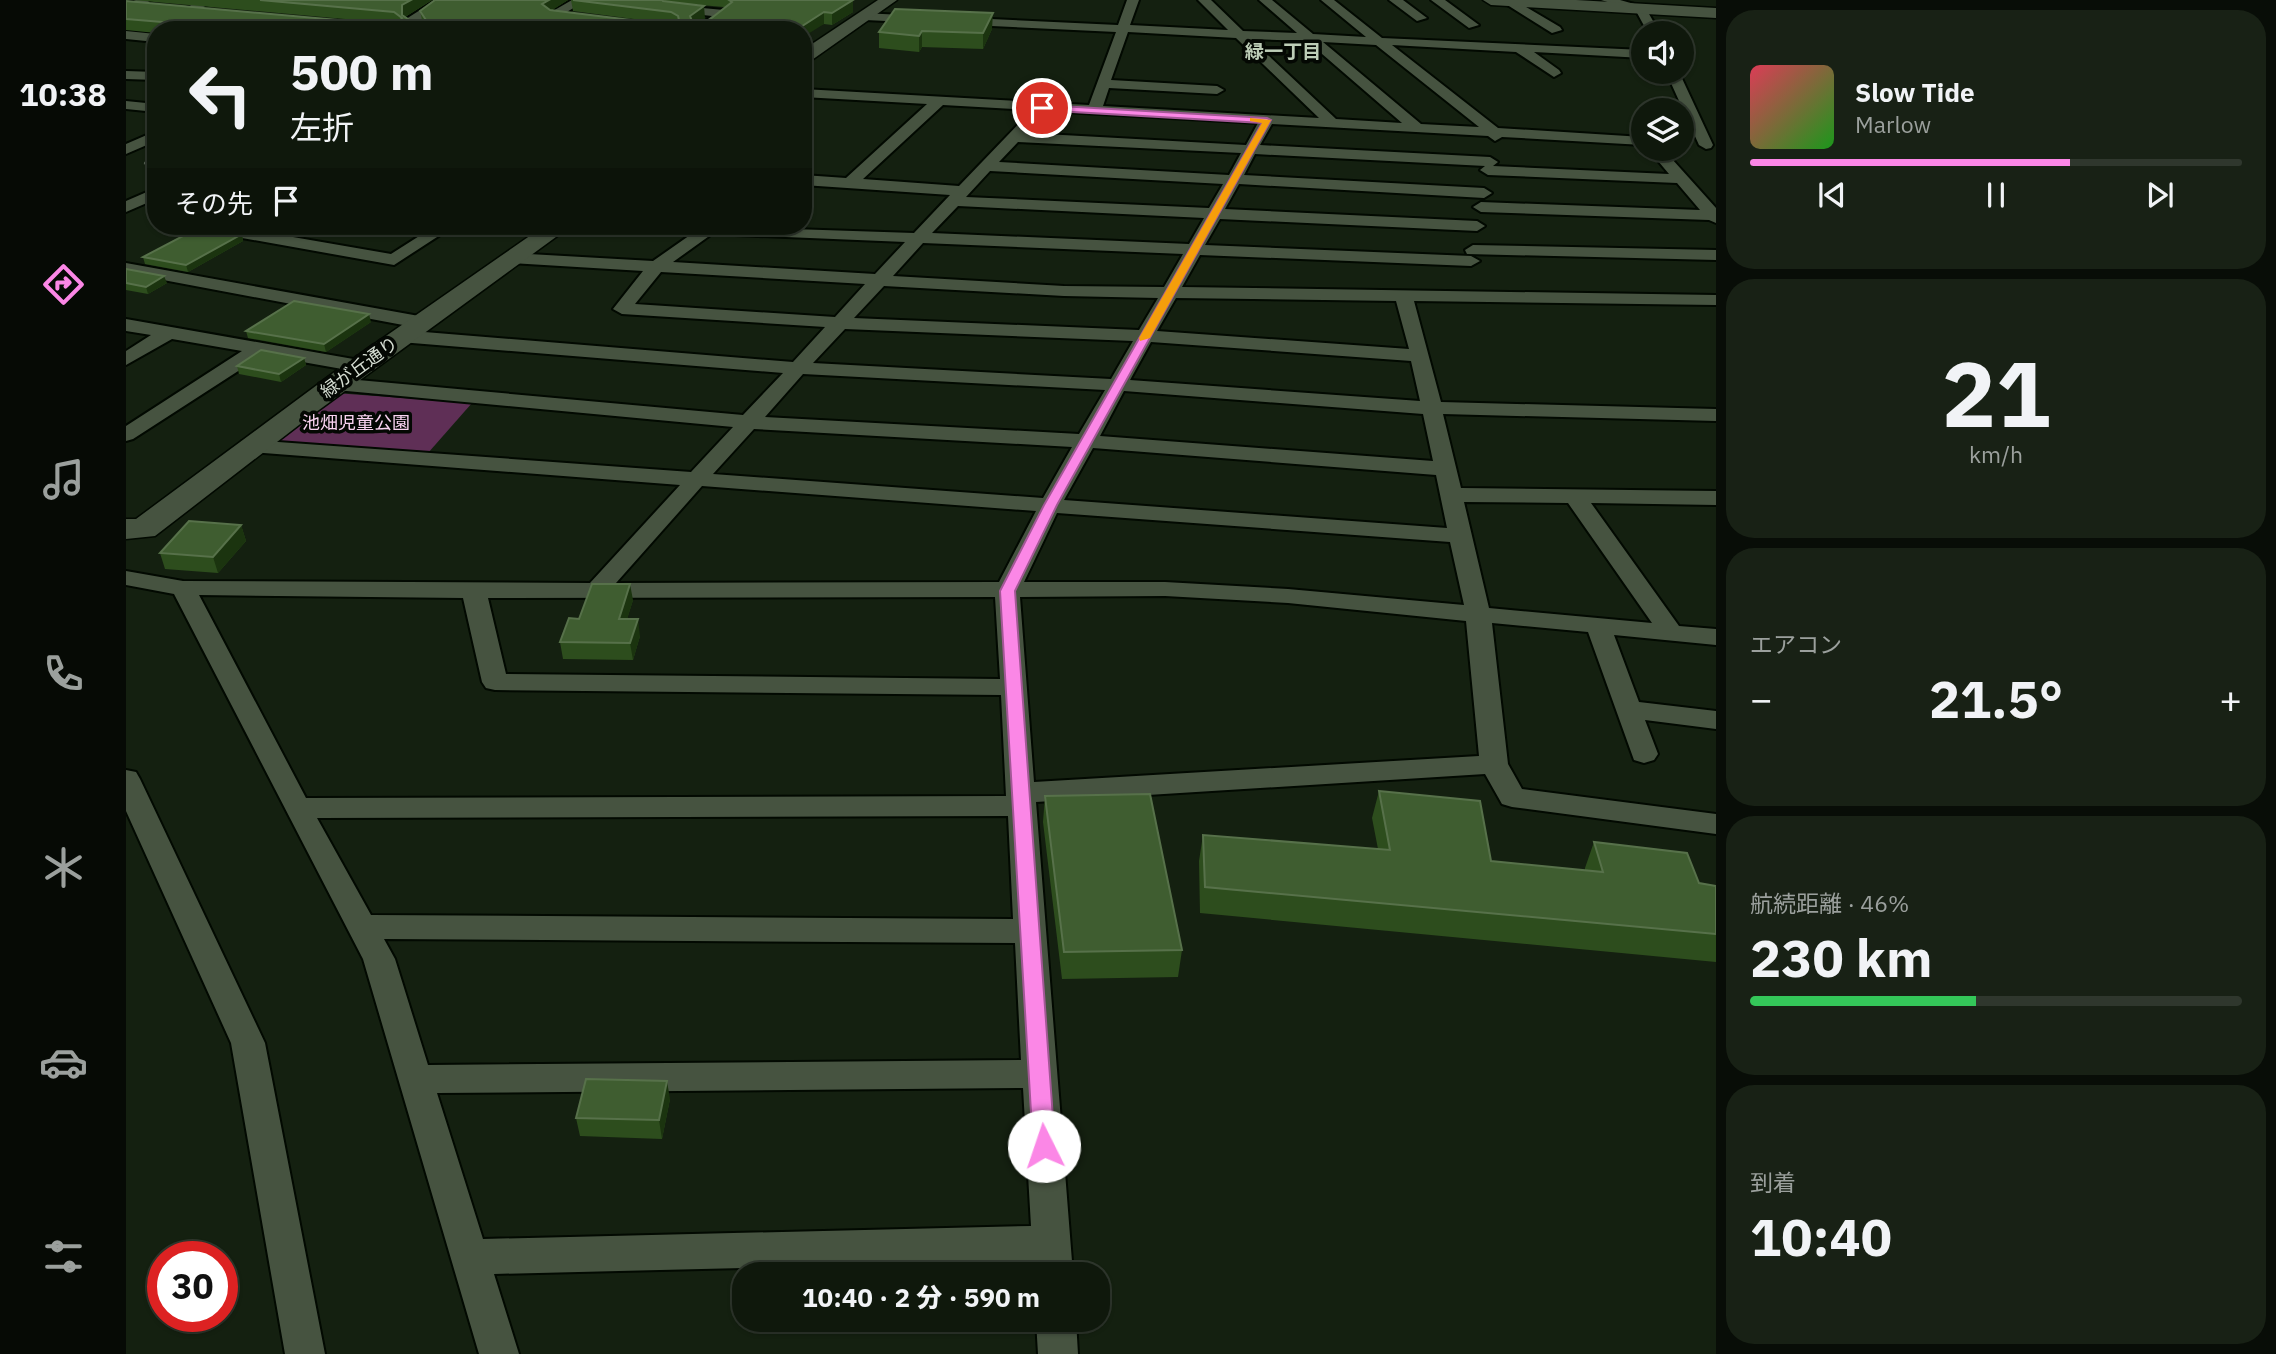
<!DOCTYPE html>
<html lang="ja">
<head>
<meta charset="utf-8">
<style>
  :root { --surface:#0f180c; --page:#182115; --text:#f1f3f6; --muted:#9ba09d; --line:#2f372d; --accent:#fb87e6 }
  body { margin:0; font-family:"IBM Plex Sans","Noto Sans JP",sans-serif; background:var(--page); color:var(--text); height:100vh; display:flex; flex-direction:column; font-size:26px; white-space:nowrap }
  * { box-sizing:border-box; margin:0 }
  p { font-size:23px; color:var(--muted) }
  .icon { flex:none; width:38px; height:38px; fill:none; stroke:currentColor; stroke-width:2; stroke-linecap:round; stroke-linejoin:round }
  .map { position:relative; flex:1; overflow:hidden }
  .sheet { display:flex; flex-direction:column; gap:10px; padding:10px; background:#080d07; width:560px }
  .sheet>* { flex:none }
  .guide { position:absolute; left:21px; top:21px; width:665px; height:214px; border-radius:28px; box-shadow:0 2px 5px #0004,0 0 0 2px var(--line); background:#0f180c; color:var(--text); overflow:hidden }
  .tools { position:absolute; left:1505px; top:21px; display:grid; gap:14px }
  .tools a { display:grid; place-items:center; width:63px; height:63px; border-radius:50%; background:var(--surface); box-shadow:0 2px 5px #0004,0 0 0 2px var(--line); font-size:35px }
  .speed { position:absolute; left:21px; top:1241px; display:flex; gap:14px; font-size:35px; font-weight:700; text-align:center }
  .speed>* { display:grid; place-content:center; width:91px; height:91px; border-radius:50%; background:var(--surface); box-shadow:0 2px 5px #0004,0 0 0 2px var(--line); line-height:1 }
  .speed .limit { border:10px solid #d22; background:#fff; color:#111 }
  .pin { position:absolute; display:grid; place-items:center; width:60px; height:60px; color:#fff; margin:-30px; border:4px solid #fff; border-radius:50%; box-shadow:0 2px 7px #0007 }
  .me { position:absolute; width:77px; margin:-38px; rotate:356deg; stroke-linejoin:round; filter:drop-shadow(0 0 5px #0008) }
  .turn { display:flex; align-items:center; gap:24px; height:147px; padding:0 28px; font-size:32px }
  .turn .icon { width:91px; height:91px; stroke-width:2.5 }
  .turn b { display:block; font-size:49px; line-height:60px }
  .then { display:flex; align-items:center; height:66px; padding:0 28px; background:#0003; gap:14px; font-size:26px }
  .big { font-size:52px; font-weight:800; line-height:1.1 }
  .sheet .card { flex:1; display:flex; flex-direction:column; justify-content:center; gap:10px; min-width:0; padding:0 24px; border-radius:28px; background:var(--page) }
  .sheet .dial { align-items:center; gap:0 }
  .dial b { font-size:91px; line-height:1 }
  .song { display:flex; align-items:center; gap:21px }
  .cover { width:84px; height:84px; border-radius:10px; background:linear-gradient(135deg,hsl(350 70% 55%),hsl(120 70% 35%)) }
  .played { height:7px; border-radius:4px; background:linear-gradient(90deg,var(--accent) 65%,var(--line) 65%) }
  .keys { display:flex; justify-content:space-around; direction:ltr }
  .heat { display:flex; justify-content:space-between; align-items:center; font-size:38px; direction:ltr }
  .charge { height:10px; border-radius:5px; background:linear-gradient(90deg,#34c759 46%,var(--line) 0) }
  .trip { position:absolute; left:606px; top:1262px; width:378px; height:70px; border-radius:28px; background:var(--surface); box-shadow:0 2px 5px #0004,0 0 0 2px var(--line); font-weight:800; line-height:70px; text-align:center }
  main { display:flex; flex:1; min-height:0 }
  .tabs { display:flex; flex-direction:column; width:126px; justify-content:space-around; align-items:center; background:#060a05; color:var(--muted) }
  .tabs .icon { width:49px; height:49px }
  .tabs .active { color:var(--accent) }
  .tabs b { font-size:32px; color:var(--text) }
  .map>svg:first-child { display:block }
</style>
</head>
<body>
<main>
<nav class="tabs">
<b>10:38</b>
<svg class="icon active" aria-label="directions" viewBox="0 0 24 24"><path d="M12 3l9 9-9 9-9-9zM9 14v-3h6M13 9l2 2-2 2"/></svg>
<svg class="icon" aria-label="music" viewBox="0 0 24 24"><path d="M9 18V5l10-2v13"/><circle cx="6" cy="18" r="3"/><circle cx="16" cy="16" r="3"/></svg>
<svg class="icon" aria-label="phone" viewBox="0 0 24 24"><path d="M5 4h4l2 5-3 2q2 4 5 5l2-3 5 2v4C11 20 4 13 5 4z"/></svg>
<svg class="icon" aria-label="climate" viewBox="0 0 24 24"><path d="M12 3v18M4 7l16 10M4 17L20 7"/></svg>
<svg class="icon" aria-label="car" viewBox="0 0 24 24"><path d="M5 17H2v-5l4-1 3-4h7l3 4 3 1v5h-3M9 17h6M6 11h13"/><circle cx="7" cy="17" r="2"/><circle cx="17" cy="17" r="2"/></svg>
<svg class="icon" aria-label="filters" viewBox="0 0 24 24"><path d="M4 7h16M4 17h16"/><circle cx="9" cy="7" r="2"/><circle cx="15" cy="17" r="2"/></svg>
</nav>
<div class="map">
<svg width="1590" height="1354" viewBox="0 0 1590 1354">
  <rect width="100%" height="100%" fill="#142010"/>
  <!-- green -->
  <path fill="#5f2f56" d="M 209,393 L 346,403 L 302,453 L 143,443 Z"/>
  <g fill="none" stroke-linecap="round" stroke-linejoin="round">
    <defs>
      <path id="street" d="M 10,0 L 26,0 L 0,12 L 0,4 Z
        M 75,0 L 91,0 L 64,14 L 54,11 Z
        M 310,0 L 324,0 L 292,22 L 300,30 L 287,30 L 280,25 L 280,19 Z
        M 446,0 L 461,0 L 439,13 L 454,15 L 454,21 L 426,19 L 420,15 Z
        M 1001,0 L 1013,0 L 1004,25 L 1102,30 L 1072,0 L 1085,0 L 1117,31 L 1171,33 L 1133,0 L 1146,0 L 1187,34 L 1240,37 L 1195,0 L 1208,0 L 1256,38 L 1517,50 L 1517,58 L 1408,52 L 1433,70 L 1435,73 L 1428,77 L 1390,52 L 1266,45 L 1372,128 L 1517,137 L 1517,145 L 1376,137 L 1369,141 L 1362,136 L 1146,124 L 1134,145 L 1364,157 L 1372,162 L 1367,166 L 1543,174 L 1522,149 L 1537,149 L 1590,208 L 1590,223 L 1583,220 L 1355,212 L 1347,207 L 1355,202 L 1574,210 L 1551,183 L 1362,175 L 1354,170 L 1359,166 L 1129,154 L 1118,175 L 1358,188 L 1366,193 L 1358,198 L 1113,184 L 1099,209 L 1351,221 L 1359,226 L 1351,231 L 1094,219 L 1079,245 L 1345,256 L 1354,261 L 1345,266 L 1074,255 L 1056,287 L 1590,295 L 1590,305 L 1288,301 L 1315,402 L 1590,409 L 1590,421 L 1317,414 L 1335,488 L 1590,491 L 1590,505 L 1465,503 L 1553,626 L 1590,629 L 1590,645 L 1488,635 L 1513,702 L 1590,711 L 1590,729 L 1519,720 L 1532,754 L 1528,760 L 1518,763 L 1508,760 L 1462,632 L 1366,623 L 1382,764 L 1396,789 L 1590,814 L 1590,834 L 1386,807 L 1376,804 L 1359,774 L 910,802 L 947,1274 L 907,1274 L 907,1261 L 368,1274 L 393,1354 L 353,1354 L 237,959 L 48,594 L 0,585 L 0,571 L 57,581 L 464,583 L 554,485 L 124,452 L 116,451 L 113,446 L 116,441 L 124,440 L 565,472 L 607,427 L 210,390 L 203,388 L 200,384 L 203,380 L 210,378 L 617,415 L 657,373 L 274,342 L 265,336 L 274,330 L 667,362 L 699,327 L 496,314 L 487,309 L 517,271 L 385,263 L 376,258 L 385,253 L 527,261 L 577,226 L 788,233 L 824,195 L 677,185 L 677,175 L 720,178 L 801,104 L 677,97 L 677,89 L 963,105 L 990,32 L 739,20 L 735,19 L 735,13 L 992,25 ZM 1002,32 L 1110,38 L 1193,118 L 977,106 L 983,88 L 1091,94 L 1098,90 L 1091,86 L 985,80 ZM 1125,39 L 1181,41 L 1276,123 L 1210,119 ZM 1197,42 L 1250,45 L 1353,127 L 1295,124 ZM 817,105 L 906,110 L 833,186 L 737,179 ZM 921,111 L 1132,123 L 1120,145 L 900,133 ZM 892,142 L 1115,153 L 1103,175 L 873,162 ZM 864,171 L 1097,184 L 1083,208 L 840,197 ZM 832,206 L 1078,218 L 1063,244 L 806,233 ZM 586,234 L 779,242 L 749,274 L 547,262 ZM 797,243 L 1057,254 L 1038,287 L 938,286 L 767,276 ZM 535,272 L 739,284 L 709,317 L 509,304 ZM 758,286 L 938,296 L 1032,298 L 1013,330 L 728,318 ZM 1050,298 L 1270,301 L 1283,349 L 1031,331 ZM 719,329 L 1007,341 L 985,379 L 687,363 ZM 1025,342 L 1285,361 L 1294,401 L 1004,380 ZM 677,374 L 979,390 L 953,434 L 639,417 ZM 998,391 L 1297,414 L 1307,461 L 974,436 ZM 628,429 L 946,447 L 917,498 L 587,474 ZM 967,448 L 1310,475 L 1321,528 L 938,500 ZM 576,486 L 910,511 L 873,582 L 490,583 ZM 1338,502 L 1442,503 L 1526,623 L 1363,608 ZM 931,513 L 1324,542 L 1338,605 L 1162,589 L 1039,582 L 898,582 ZM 73,595 L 337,598 L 356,682 L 360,688 L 369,690 L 875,695 L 880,796 L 180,798 ZM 1039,596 L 1162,603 L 1340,621 L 1353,756 L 908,782 L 894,597 ZM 869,597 L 874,679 L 380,674 L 362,598 ZM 882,816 L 887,919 L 245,915 L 191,818 ZM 258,939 L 889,943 L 895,1060 L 302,1065 L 269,959 ZM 897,1088 L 905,1226 L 357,1239 L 311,1093 Z
        M 1263,0 L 1277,0 L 1301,18 L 1291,21 Z
        M 1305,0 L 1319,0 L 1353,25 L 1343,28 Z
        M 1388,0 L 1434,27 L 1436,30 L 1426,33 L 1375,1 Z
        M 1475,0 L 1494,0 L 1519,7 L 1534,33 L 1522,33 L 1510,11 Z
        M 544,5 L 598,10 L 604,14 L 582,30 L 567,30 L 586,16 L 540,11 L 538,9 Z
        M 0,31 L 30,34 L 30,42 L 0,39 Z
        M 0,71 L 30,72 L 30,80 L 0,79 Z
        M 1540,72 L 1553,72 L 1587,145 L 1585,148 L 1580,149 L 1573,145 Z
        M 0,101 L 30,104 L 30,112 L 0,109 Z
        M 30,131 L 30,141 L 0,154 L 0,144 Z
        M 30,188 L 30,199 L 0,212 L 0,201 Z
        M 69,226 L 104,226 L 265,254 L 309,226 L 328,226 L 268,265 L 77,231 Z
        M 374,226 L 410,226 L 429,229 L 431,233 L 423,238 L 382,231 Z
        M 1347,245 L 1590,250 L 1590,260 L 1341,254 L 1339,250 Z
        M 0,263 L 293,316 L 302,322 L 293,328 L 0,273 Z
        M 0,319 L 233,360 L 243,366 L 233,372 L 137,355 L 7,439 L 0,441 L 0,426 L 116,351 L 46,339 L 0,365 L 0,351 L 25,335 L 0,331 Z
        M 0,770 L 10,772 L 14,779 L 139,1043 L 199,1354 L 159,1354 L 105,1043 L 0,811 Z
        M 910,1320 L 950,1320 L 952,1354 L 912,1354 Z"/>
      <path id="secondary" d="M 752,0 L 771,0 L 683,62 L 677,63 L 677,50 Z
        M 1357,0 L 1450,0 L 1590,8 L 1590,18 L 1365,5 Z
        M 418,226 L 445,226 L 182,418 L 29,536 L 0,539 L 0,519 L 10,519 L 214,368 Z"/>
    </defs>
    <!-- street casing -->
    <use href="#street" stroke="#020901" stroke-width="4"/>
    <!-- secondary casing -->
    <use href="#secondary" stroke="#020901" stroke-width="3"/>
    <!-- path -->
    <path stroke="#556052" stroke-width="2.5" stroke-dasharray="3.5 2" stroke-linecap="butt" d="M 18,163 L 30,165"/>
    <!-- street -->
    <use href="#street" fill="#465340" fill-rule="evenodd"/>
    <!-- secondary -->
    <use href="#secondary" fill="#465340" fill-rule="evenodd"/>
  </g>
  <!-- wall -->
  <path fill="#2d4d1d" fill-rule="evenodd" d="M 7,0 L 306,0 L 279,17 L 285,21 L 296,20 L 294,11 L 309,0 L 442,0 L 426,10 L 513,21 L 523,21 L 447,11 L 445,0 L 727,0 L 727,12 L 706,25 L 698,24 L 677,30 L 30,30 L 30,33 L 0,30 L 0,1 L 223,21 L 241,21 ZM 551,3 L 598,7 L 599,8 L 583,20 L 576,20 L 579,18 Z
    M 866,29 L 857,49 L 796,47 L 793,52 L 753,48 L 753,32 Z
    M 116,234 L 117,241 L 62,272 L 19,264 L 17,257 Z
    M 0,269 L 41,283 L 22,294 L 0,290 Z
    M 245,322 L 200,352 L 122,338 L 120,331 Z
    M 178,358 L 180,365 L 155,382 L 113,374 L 111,366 Z
    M 115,525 L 120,541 L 92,573 L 39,569 L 34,553 Z
    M 507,600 L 501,619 L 514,636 L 507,660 L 437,659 L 434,642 L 453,619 Z
    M 1253,791 L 1365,861 L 1459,870 L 1459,868 L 1468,842 L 1573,883 L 1590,886 L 1590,962 L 1074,913 L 1073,861 L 1077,835 L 1252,849 L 1246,818 Z
    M 919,796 L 1056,950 L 1052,977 L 936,979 L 917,822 Z
    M 544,1099 L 536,1139 L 454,1136 L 450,1118 Z"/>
  <!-- shaded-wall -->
  <path fill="#1b340f" d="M 285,0 L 306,0 L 279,17 L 276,15 L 276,5 Z
    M 423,0 L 442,0 L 417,16 L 416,4 Z
    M 727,0 L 727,12 L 706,25 L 706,13 Z
    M 578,6 L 579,18 L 565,28 L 564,16 Z
    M 698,12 L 698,24 L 677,37 L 677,30 L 670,30 Z
    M 867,13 L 866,29 L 857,49 L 857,33 Z
    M 796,31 L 796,47 L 793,52 L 793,36 Z
    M 116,234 L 117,241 L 62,272 L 60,265 Z
    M 38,276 L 41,283 L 22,294 L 20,287 Z
    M 243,314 L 245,322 L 200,352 L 198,344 Z
    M 178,358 L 180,365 L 155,382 L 153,374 Z
    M 115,525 L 120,541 L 92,573 L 87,557 Z
    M 504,584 L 507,600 L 496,636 L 493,619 Z
    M 512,619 L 514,636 L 507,660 L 504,643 Z
    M 541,1081 L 544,1099 L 536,1139 L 533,1120 Z"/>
  <!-- building -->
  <path fill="#3f5d30" stroke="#57714a" stroke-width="2" d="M 134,0 L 285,0 L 276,5 L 276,15 L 285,21 L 300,20 L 294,11 L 309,0 L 423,0 L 416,4 L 424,10 L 513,21 L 553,20 L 552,16 L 545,12 L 447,0 L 536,0 L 537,1 L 578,6 L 564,16 L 566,21 L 583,20 L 606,2 L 603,0 L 727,0 L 706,13 L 698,12 L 670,30 L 134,30 L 0,19 L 0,1 L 223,21 L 274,21 L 276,18 L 268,12 Z
    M 769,9 L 867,13 L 857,33 L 796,31 L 793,36 L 753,32 Z
    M 74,227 L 116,234 L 60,265 L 17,257 Z
    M 0,269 L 38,276 L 20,287 L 0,283 Z
    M 168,301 L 243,314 L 198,344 L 120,331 Z
    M 135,350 L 178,358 L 153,374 L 111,366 Z
    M 63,521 L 115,525 L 87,557 L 34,553 Z
    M 466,584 L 504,584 L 493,619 L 512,619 L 504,643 L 434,642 L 443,618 L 453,619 Z
    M 1253,791 L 1354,801 L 1365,861 L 1477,872 L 1468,842 L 1561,853 L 1573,883 L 1590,886 L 1590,934 L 1079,887 L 1077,835 L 1264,850 Z
    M 1024,794 L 1056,950 L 938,952 L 919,796 Z
    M 460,1079 L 541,1081 L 533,1120 L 450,1118 Z"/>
  <!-- route -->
  <path fill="#fb87e6" stroke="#a35896" stroke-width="2" d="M 916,105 L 1141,118 L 1145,120 L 931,505 L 889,591 L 929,1146 L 926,1153 L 918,1156 L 910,1153 L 907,1146 L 874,591 L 918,505 L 1136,123 L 913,110 Z"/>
  <!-- slow -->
  <path fill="#f59e0b" d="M 1124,118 L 1145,120 L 1024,338 L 1014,341 L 1013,338 L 1136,123 L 1124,121 Z"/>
  <g text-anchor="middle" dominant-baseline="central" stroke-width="7" stroke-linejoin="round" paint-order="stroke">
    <!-- far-street labels -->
    <g font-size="18" fill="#d6ded3" stroke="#040803">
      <text transform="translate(233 367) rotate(-36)">緑が丘通り</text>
    </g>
    <!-- far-park labels -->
    <g font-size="18" fill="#f9d3f0" stroke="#040803">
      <text x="230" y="422">池畑児童公園</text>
    </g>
    <!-- far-neighbourhood labels -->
    <g font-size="19" font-weight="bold" fill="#bdcdb7" stroke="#040803">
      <text x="1157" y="51">緑一丁目</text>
    </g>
  </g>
</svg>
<div class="tools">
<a><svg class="icon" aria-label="sound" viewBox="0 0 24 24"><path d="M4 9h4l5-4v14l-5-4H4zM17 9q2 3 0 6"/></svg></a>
<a><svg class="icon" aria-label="layers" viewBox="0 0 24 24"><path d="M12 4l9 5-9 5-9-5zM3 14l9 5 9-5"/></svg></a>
</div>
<div class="speed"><div class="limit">30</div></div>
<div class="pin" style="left:916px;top:108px;background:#d93025"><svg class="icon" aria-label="arrive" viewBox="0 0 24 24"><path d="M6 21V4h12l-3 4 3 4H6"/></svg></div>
<svg class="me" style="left:918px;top:1146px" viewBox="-20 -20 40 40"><circle r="19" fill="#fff"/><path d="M0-13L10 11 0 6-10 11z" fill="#fb87e6"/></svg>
<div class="trip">10:40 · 2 分 · 590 m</div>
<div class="guide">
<div class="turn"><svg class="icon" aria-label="left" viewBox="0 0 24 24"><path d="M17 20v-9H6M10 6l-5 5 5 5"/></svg><div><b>500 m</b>左折</div></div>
<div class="then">その先<svg class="icon" aria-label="arrive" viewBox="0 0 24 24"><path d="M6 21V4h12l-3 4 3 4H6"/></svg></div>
</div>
</div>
<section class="sheet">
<div class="card">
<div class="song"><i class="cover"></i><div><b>Slow Tide</b><p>Marlow</p></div></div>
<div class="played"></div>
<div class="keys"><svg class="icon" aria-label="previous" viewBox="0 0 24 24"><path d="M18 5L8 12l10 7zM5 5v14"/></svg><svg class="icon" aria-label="pause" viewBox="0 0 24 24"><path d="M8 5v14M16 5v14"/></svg><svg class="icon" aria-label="next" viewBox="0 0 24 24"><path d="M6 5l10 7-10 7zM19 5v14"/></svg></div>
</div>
<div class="card dial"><b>21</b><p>km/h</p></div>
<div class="card"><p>エアコン</p>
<div class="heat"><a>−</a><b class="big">21.5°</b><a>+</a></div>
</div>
<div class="card"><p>航続距離 · 46%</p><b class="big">230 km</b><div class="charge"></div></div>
<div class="card"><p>到着</p><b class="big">10:40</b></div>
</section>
</main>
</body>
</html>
